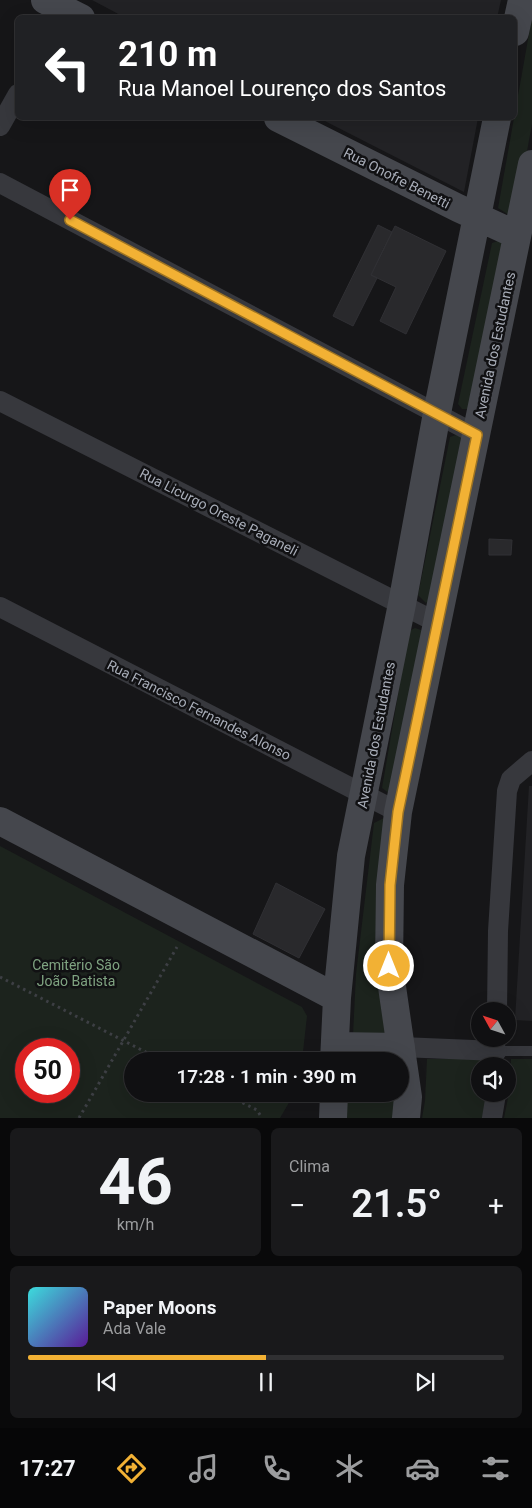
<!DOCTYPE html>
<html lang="pt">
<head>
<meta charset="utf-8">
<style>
  :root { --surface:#101012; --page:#19191b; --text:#f1f3f6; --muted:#9c9d9f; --line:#303032; --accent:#f2b134 }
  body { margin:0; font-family:Roboto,sans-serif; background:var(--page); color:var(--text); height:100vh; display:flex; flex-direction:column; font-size:19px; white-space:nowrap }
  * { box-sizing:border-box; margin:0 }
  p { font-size:16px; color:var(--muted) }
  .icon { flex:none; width:28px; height:28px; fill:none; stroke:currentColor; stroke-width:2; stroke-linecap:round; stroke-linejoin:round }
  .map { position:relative; height:1118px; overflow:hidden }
  .drawer { display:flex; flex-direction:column; gap:10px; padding:10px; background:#09090a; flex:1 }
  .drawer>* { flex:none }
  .banner { position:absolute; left:15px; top:15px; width:502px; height:105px; border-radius:8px; box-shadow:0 5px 20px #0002,0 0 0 1px var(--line); background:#202124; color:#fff; overflow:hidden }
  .needle { width:32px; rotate:310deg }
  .controls { position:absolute; left:471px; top:1002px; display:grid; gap:10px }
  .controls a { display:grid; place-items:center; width:45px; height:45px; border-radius:50%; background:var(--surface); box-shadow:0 5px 20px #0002,0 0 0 1px var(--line); font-size:25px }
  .speed { position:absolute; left:15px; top:1038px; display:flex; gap:10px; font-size:25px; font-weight:700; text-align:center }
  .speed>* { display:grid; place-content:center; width:65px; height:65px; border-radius:50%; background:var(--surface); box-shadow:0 5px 20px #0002,0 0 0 1px var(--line); line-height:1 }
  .speed .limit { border:8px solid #d22; background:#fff; color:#111 }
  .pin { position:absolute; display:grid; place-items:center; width:42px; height:42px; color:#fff; margin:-51px -21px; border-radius:50% 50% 50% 0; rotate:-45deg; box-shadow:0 0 5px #0007 }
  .pin .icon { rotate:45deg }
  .me { position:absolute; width:55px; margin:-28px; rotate:0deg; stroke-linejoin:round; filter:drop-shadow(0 0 4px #0008) }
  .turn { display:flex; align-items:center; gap:18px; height:105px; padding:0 20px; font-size:22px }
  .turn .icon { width:65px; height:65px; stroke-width:2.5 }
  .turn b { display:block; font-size:35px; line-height:42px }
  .big { font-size:38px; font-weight:600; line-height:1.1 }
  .drawer .card { flex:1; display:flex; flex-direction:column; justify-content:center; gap:8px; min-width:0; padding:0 18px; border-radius:8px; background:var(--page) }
  .drawer .dial { align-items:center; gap:0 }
  .dial b { font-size:65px; line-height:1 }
  .song { display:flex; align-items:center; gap:15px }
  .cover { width:60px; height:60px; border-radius:8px; background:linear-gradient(135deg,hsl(180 70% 55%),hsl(270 70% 35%)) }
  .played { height:5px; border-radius:2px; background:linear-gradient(90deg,var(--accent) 50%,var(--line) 50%) }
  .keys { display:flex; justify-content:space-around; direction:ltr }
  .heat { display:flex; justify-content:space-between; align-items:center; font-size:28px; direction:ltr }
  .drawer .tiles { flex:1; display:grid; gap:10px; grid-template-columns:1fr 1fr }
  .card:last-child { grid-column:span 2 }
  .trip { position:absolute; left:124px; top:1052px; width:285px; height:50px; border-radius:25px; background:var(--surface); box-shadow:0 5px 20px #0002,0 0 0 1px var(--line); font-weight:600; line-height:50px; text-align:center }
  .menu { display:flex; height:80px; justify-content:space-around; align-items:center; background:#060607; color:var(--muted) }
  .menu .icon { width:35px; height:35px }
  .menu .selected { color:var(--accent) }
  .menu b { font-size:22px; color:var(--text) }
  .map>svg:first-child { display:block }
</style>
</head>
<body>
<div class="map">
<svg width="532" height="1118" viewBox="0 0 532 1118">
  <rect width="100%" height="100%" fill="#161618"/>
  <!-- built -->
  <path fill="#222225" d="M 92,0 L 501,0 L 497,18 L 126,18 Z
    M 319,118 L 478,118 L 464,192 Z
    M 529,786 L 532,786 L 532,1021 L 515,1020 Z"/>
  <!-- green -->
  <path fill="#1c231d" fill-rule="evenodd" d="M 532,17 L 532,124 L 516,211 L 509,215 L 498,208 Z
    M 501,240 L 509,245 L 470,409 L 462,409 L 458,404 L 492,243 Z
    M 456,435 L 462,437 L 432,599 L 426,603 L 418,595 L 450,437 Z
    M 415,628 L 424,631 L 390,794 L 382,788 L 409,631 Z
    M 384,818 L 387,1032 L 381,1039 L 353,1035 L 356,974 L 374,823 Z
    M 0,846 L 302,1007 L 307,1016 L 302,1061 L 132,1061 L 132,1094 L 294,1094 L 280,1118 L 0,1118 ZM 26,1049 L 69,1049 L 69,1091 L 26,1091 Z
    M 427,1059 L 490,1059 L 490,1066 L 480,1066 L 480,1094 L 489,1094 L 487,1106 L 482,1118 L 422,1118 L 425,1101 Z
    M 511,1059 L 532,1059 L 532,1118 L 504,1118 L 510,1088 Z
    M 342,1094 L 397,1094 L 395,1118 L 341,1118 Z"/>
  <!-- building -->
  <path fill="#29292c" stroke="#303034" d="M 378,225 L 392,232 L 371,275 L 377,278 L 353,326 L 333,316 Z
    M 395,226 L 446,251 L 406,334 L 380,321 L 396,287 L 371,275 Z
    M 489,539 L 512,540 L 511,555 L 489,555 Z
    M 276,883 L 325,909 L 299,958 L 253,934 Z"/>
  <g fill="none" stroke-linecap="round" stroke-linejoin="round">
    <!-- path -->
    <path stroke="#3d3f44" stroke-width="3" stroke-dasharray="2.5 4" stroke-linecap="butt" d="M 0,977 L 163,1061
      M 225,1094 L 257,1110 L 262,1118
      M 79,1118 L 177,947"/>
    <!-- lane -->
    <path stroke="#37383d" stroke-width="10" d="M 497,1051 L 532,1051"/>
    <!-- street -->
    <path stroke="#37383d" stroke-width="20" d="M 0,126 L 18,94
      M 0,183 L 477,435
      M 0,401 L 438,623
      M 0,607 L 398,812
      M 497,1011 L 498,931 L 507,791 L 511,779 L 532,761
      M 401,1047 L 497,1051
      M 492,1118 L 496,1094"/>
    <!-- secondary -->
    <path stroke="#45474d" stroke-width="28" d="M 45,0 L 81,18
      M 515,32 L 522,0
      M 278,118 L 458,208 L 517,235
      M 0,821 L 337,998
      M 335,1046 L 401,1047
      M 334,1061 L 337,998 L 351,856 L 402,604 L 437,413 L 497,118
      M 333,1118 L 334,1094
      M 406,1118 L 408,1097 L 389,966 L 390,885 L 398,812 L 532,164"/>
  </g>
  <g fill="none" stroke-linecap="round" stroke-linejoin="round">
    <defs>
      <path id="route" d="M 70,220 L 477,435 L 398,812 L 390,885 L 389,966"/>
    </defs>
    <!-- route casing -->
    <use href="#route" stroke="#9d7322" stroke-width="12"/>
    <!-- route -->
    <use href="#route" stroke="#f2b134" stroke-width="9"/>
  </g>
  <g text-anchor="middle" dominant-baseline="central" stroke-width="5" stroke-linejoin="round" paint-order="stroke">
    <!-- street labels -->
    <g font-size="14" fill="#a8adb8" stroke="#111113">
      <text transform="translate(397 178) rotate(27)">Rua Onofre Benetti</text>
      <text transform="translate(495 345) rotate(-78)">Avenida dos Estudantes</text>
      <text transform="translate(219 512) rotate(27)">Rua Licurgo Oreste Paganeli</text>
      <text transform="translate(199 710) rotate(27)">Rua Francisco Fernandes Alonso</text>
      <text transform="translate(376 735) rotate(-79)">Avenida dos Estudantes</text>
    </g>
    <!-- park labels -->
    <g font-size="14" fill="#7fa381" stroke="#111113">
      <text x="76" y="965">Cemitério São<tspan x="76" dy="16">João Batista</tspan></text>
    </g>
  </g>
</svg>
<div class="controls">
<a><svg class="needle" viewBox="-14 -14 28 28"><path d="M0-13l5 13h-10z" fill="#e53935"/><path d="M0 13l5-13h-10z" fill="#9c9d9f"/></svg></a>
<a><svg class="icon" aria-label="sound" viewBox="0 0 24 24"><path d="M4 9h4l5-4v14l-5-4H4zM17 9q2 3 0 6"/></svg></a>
</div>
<div class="speed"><div class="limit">50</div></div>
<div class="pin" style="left:70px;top:220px;background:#d93025"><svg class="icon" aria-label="arrive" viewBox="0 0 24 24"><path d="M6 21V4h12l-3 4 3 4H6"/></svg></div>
<svg class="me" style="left:389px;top:966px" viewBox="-20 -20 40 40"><circle r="17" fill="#f2b134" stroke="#fff" stroke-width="3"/><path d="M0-11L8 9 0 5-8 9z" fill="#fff"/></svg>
<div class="trip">17:28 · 1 min · 390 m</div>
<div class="banner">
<div class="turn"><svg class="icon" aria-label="left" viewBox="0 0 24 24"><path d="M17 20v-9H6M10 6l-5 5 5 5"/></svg><div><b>210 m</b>Rua Manoel Lourenço dos Santos</div></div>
</div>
</div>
<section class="drawer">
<div class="tiles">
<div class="card dial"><b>46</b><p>km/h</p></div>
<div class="card"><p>Clima</p>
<div class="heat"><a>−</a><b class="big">21.5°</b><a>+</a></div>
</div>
<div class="card">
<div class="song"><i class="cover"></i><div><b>Paper Moons</b><p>Ada Vale</p></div></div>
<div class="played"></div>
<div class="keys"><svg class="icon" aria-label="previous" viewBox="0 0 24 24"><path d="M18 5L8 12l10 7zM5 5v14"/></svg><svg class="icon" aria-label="pause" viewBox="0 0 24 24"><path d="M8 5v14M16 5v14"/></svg><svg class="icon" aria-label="next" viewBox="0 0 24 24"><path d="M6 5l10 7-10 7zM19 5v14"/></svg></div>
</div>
</div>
</section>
<nav class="menu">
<b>17:27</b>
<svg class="icon selected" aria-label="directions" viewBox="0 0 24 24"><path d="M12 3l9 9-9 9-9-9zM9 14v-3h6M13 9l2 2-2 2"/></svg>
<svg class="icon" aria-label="music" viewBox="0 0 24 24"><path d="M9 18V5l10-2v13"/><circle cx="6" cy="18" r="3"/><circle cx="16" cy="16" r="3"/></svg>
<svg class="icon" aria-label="phone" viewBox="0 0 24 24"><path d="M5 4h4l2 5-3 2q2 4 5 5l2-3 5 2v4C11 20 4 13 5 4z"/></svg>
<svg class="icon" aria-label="climate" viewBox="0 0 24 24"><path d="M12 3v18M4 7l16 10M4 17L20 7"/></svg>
<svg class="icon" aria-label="car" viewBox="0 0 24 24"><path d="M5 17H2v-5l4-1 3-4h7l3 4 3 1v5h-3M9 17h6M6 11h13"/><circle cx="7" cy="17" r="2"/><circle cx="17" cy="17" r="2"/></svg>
<svg class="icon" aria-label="filters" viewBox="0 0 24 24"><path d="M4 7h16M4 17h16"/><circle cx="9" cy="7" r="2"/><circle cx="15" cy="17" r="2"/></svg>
</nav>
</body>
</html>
